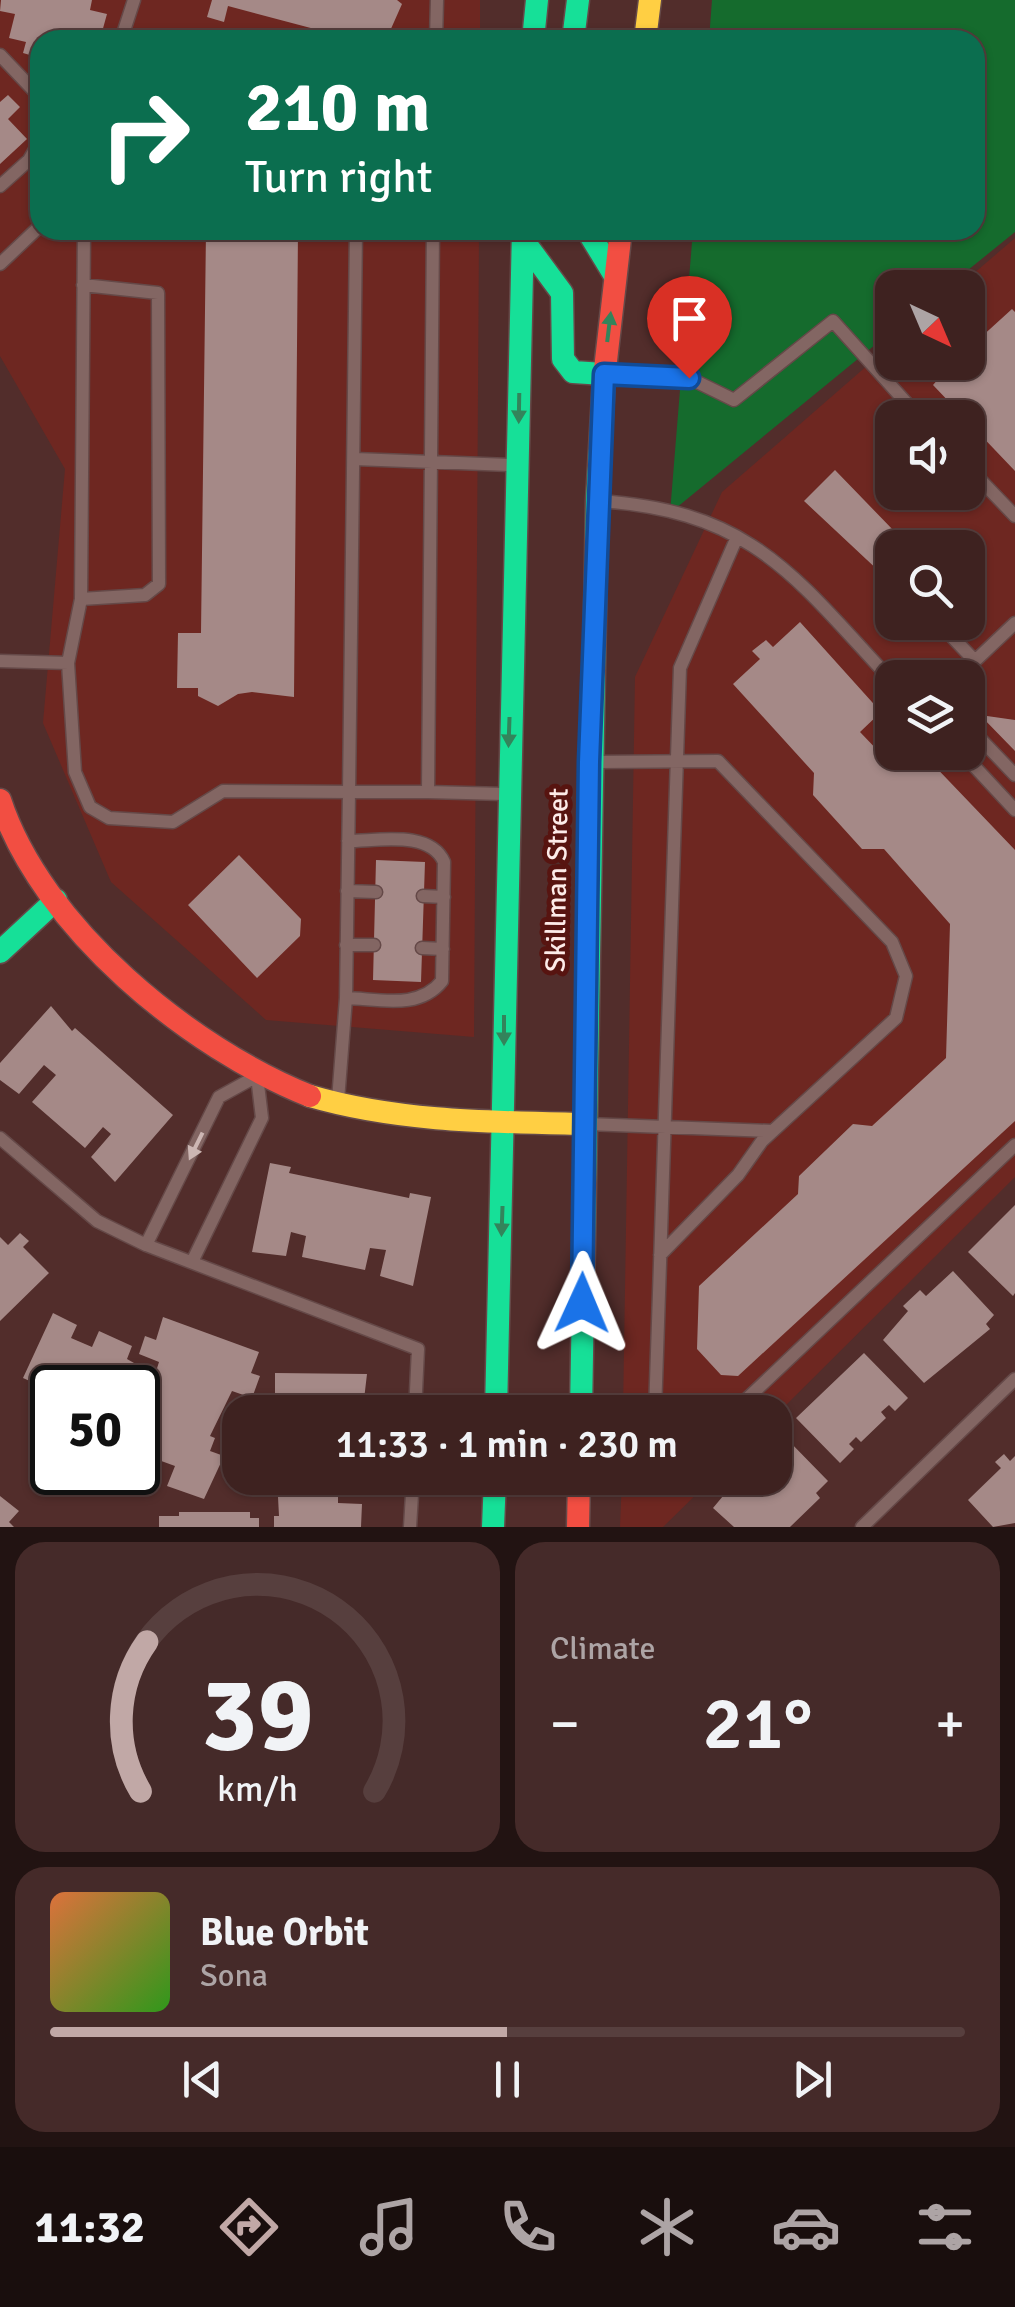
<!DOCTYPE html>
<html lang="en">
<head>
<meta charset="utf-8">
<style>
  :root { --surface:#3e2220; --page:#452a29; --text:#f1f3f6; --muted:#ada4a5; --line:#573f3e; --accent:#c1a8a6 }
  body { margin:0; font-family:Signika,sans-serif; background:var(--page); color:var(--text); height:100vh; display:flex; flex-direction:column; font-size:38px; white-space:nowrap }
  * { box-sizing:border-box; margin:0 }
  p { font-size:32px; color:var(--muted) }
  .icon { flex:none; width:55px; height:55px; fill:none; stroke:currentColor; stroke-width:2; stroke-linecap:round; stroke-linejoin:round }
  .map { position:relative; height:1527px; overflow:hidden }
  .side { display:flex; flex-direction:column; gap:15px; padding:15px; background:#221312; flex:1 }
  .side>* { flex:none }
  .hud { position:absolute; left:30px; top:30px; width:955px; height:210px; border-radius:30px; box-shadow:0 2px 8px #0004,0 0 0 2px var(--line); background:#0b6e4f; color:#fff; overflow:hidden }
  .needle { width:65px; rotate:136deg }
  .fabs { position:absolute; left:875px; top:270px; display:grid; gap:20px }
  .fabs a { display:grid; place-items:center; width:110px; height:110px; border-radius:20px; background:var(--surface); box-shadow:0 2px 8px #0004,0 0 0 2px var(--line); font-size:50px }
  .speed { position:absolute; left:30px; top:1365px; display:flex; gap:20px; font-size:50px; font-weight:700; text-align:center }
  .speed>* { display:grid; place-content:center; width:130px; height:130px; border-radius:50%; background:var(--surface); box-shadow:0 2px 8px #0004,0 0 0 2px var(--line); line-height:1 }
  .speed .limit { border:5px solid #111; border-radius:15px; background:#fff; color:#111 }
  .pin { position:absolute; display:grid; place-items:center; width:85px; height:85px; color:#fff; margin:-102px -42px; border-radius:50% 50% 50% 0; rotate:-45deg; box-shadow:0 0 10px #0007 }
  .pin .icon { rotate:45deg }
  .me { position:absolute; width:110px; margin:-55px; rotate:1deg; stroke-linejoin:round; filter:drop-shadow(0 0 8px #0008) }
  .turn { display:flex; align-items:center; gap:35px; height:210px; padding:0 50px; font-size:45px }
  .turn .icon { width:130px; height:130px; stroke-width:2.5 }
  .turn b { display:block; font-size:70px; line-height:85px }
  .big { font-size:75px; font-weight:600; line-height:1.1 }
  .side .tile { flex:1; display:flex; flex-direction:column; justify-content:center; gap:15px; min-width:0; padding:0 35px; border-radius:30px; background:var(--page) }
  .side .dial { align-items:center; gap:0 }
  .dial svg { height:260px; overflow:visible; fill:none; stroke:var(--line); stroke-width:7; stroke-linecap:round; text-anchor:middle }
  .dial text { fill:var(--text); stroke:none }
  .song { display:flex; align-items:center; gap:30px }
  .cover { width:120px; height:120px; border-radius:15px; background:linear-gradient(135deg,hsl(20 70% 55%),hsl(110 70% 35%)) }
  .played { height:10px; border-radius:5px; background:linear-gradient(90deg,var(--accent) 50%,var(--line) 50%) }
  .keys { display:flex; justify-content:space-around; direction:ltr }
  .heat { display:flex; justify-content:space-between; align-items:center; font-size:55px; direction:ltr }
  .side .tiles { flex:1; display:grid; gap:15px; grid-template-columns:1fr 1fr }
  .tile:last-child { grid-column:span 2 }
  .trip { position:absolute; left:222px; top:1395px; width:570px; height:100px; border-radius:30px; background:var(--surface); box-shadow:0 2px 8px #0004,0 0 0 2px var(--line); font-weight:600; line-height:100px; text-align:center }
  .tab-bar { display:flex; height:160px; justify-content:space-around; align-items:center; background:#190e0d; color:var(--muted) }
  .tab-bar .icon { width:70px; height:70px }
  .tab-bar .on { color:var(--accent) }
  .tab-bar b { font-size:45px; color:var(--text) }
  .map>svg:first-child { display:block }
</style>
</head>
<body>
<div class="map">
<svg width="1015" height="1527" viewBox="0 0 1015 1527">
  <rect width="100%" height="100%" fill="#522d2b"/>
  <!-- built -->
  <path fill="#6e2721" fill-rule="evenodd" d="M 0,0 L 480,0 L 480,40 L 40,40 L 40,230 L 479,230 L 474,1037 L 266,1020 L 111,882 L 43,723 L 65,469 L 0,356 Z
    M 1015,238 L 1015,1177 L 775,1416 L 623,1412 L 635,677 L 722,492 L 892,344 L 892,362 L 968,362 L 968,288 L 958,287 ZM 892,418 L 968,418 L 968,492 L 892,492 ZM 892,548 L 968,548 L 968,622 L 892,622 ZM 892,678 L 968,678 L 968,752 L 892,752 Z
    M 622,1478 L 713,1478 L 663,1527 L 620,1527 Z"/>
  <!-- green -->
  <path fill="#156b2d" d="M 712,0 L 1015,0 L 1015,232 L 947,287 L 892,288 L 892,331 L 670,513 L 693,230 L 975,230 L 975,40 L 709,40 Z"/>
  <!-- building -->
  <path fill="#a58987" d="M 1,0 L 92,0 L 90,10 L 107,14 L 102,32 L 89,29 L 86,40 L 40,40 L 40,58 L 23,53 L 26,42 L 9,38 L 15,14 L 0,11 Z
    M 212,0 L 397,0 L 402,4 L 386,40 L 340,40 L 341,36 L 228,6 L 224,22 L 207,17 Z
    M 8,95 L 20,107 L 8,119 L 27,139 L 0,164 L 0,102 Z
    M 206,230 L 298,230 L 294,697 L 252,692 L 238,694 L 218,706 L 198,696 L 198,688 L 177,688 L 178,633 L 201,633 Z
    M 1012,309 L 1015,312 L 1015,471 L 933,385 L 953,362 L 968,362 L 968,349 Z
    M 835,470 L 895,532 L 890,537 L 900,548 L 892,548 L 892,565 L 882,574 L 804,501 Z
    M 800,622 L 881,712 L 860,732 L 883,756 L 926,757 L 1015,850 L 1015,1121 L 738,1376 L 721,1375 L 697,1349 L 699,1286 L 798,1194 L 799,1176 L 853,1124 L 872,1126 L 946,1058 L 950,924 L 884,849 L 862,849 L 813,795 L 814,773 L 733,684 L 760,659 L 752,651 L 766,640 L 773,647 Z
    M 980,715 L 1015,720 L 1015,751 Z
    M 239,855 L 301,919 L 300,936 L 257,978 L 188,905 Z
    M 376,860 L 425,862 L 421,982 L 373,980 Z
    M 51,1006 L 72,1031 L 75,1028 L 173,1115 L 115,1182 L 91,1157 L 111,1134 L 103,1127 L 85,1148 L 32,1102 L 56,1075 L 44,1065 L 19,1094 L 0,1080 L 0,1063 Z
    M 270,1163 L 291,1167 L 289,1173 L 409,1198 L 410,1193 L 431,1197 L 413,1286 L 380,1276 L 386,1250 L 370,1248 L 365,1270 L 302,1257 L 306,1236 L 291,1232 L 286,1256 L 252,1252 Z
    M 1015,1205 L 1015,1293 L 1013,1296 L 968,1252 Z
    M 20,1233 L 29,1241 L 23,1247 L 49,1273 L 0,1321 L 0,1237 L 8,1245 Z
    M 953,1271 L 994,1315 L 986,1324 L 990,1329 L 924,1383 L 883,1340 L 908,1311 L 903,1306 L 920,1290 L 926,1296 Z
    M 53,1313 L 77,1325 L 71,1338 L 92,1347 L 99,1331 L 132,1346 L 127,1359 L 134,1363 L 123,1388 L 52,1391 L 23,1378 Z
    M 163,1317 L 259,1352 L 251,1373 L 260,1376 L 252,1398 L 232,1391 L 210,1436 L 215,1438 L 210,1451 L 224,1456 L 204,1499 L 167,1486 L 175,1466 L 153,1458 L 145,1479 L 129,1473 L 138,1472 L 138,1416 L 143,1412 L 159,1362 L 139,1354 L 145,1336 L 156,1340 Z
    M 864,1353 L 908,1398 L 895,1411 L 889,1405 L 881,1412 L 886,1418 L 861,1442 L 856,1437 L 849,1444 L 854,1449 L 840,1463 L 796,1418 Z
    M 275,1373 L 367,1374 L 363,1408 L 351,1408 L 350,1412 L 278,1412 L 281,1394 L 275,1393 Z
    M 786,1438 L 828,1481 L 816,1493 L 820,1498 L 790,1527 L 734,1527 L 713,1508 L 738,1478 L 775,1478 L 775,1448 Z
    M 1004,1454 L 1010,1461 L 1015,1456 L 1015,1523 L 993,1527 L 968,1500 L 1001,1468 L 995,1462 Z
    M 277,1478 L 359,1478 L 359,1489 L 338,1493 L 338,1503 L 362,1504 L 361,1527 L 274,1527 L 274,1516 L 279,1516 Z
    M 0,1496 L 19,1511 L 9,1522 L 14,1527 L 0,1527 Z
    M 179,1512 L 250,1512 L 250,1518 L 259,1518 L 259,1527 L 159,1527 L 159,1516 L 179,1516 Z"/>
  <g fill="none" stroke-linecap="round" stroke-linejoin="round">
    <defs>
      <path id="lane" d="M 121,40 L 134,0
        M 436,40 L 437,0
        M 0,55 L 40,97
        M 0,186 L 29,160 L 40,141
        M 433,230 L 428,792 L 504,794
        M 0,264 L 40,226
        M 606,374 L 689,378 L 734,400 L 833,321 L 920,418
        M 355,459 L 510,465
        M 968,467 L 1015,516
        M 599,501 C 753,511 795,577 892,681
        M 81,599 L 145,595 L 159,584 L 158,293 L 83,285
        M 938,622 L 975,661
        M 0,661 L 68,663 L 81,599 L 84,230
        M 68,663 L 75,772 L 90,807 L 109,818 L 173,822 L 223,791 L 349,792 L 356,230
        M 957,678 L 1015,623
        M 968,726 L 1015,775
        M 961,752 L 1015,810
        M 597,762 L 718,761 L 892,942 L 906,976 L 896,1018 L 762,1141 L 738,1175 L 660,1255
        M 347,891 L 376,892
        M 423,896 L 444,897
        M 346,945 L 374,945
        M 422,948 L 443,949
        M 346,998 C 380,999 419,1010 442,981 L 444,862 C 430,830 378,841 348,841
        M 338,1100 L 346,998 L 349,792 L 428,792
        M 587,1124 L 773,1131
        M 0,1138 L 97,1221 L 146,1245 L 418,1349 L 415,1412
        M 146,1245 L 219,1097 L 257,1076 L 262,1118 L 192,1262
        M 655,1412 L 680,668 L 737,537
        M 733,1412 L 1015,1145
        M 410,1527 L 413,1478
        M 862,1527 L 1015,1379"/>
      <path id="fast" d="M 533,40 L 537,0
        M 573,40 L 578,0
        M 587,230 L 615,276
        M 523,240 L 562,293 L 563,359 L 573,372 L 604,374
        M 0,952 L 56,900
        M 496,1412 L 523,230
        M 581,1412 L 597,501 L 604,378
        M 493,1527 L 495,1478"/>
      <path id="slow" d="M 645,40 L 650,0
        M 310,1096 C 399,1122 493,1122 585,1124"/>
      <path id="jam" d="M 604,378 L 621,230
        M 0,800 C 42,928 190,1048 310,1096
        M 578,1527 L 579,1478"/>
    </defs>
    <!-- lane casing -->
    <use href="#lane" stroke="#654948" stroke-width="15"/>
    <!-- fast casing -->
    <use href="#fast" stroke="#654948" stroke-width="25"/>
    <!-- slow casing -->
    <use href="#slow" stroke="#654948" stroke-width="25"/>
    <!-- jam casing -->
    <use href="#jam" stroke="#654948" stroke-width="25"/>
    <!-- lane -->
    <use href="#lane" stroke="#836663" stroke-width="12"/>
    <!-- fast -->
    <use href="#fast" stroke="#16e098" stroke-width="22"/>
    <!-- slow -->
    <use href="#slow" stroke="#ffcf43" stroke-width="22"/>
    <!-- jam -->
    <use href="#jam" stroke="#f24e42" stroke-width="22"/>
  </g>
  <!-- one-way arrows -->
  <defs><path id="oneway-solid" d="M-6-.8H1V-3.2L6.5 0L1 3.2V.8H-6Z" transform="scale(2.5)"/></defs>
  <g fill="#33845b">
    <use href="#oneway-solid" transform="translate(609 327) rotate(-83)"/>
    <use href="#oneway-solid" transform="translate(519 408) rotate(91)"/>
    <use href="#oneway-solid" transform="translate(509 732) rotate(92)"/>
    <use href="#oneway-solid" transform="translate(504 1030) rotate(90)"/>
    <use href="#oneway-solid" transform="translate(502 1221) rotate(92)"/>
  </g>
  <use fill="#ccb6b3" href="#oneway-solid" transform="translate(196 1146) rotate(116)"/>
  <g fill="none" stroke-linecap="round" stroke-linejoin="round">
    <defs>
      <path id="route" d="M 582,1303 L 589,762 L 604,374 L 689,378"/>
    </defs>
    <!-- route casing -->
    <use href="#route" stroke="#114b97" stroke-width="25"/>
    <!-- route -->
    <use href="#route" stroke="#1a73e8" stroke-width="18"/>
  </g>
  <g text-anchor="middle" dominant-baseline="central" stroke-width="10" stroke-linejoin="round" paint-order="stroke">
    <!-- street labels -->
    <g font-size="28" fill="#fdebe8" stroke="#571410">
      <text transform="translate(557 880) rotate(-89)">Skillman Street</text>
    </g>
  </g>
</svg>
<div class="fabs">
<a><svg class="needle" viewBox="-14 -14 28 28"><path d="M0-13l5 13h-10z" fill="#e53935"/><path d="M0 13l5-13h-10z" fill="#ada4a5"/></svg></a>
<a><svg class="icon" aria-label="sound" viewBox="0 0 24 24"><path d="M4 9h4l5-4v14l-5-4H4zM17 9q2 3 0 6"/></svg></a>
<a><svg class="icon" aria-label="search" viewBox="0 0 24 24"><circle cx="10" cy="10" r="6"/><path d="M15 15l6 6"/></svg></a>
<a><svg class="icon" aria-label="layers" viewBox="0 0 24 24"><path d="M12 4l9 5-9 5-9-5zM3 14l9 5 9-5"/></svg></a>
</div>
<div class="speed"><div class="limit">50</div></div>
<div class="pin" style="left:689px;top:378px;background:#d93025"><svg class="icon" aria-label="arrive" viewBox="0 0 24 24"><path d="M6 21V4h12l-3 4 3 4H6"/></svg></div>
<svg class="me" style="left:582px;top:1303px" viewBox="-20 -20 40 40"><path d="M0-17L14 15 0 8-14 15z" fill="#1a73e8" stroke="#fff" stroke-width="4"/></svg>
<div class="trip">11:33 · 1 min · 230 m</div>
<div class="hud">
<div class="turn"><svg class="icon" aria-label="right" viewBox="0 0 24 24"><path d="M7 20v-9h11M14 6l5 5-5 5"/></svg><div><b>210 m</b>Turn right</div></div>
</div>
</div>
<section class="side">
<div class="tiles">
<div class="tile dial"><svg viewBox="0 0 100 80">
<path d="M14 69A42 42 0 1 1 86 69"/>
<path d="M14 69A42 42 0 0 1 16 23" stroke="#c1a8a6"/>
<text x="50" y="56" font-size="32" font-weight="700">39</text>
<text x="50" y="72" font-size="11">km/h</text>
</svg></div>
<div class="tile"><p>Climate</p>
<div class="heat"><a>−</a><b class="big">21°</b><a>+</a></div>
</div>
<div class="tile">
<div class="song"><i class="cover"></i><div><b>Blue Orbit</b><p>Sona</p></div></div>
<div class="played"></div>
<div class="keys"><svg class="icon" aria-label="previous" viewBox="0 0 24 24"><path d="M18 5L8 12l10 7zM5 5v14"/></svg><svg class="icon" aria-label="pause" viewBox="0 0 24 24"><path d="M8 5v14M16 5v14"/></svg><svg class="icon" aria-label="next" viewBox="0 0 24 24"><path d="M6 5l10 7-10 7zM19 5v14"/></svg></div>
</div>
</div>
</section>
<nav class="tab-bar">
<b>11:32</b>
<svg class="icon on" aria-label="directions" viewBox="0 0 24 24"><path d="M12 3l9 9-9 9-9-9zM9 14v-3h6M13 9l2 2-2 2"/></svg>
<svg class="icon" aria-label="music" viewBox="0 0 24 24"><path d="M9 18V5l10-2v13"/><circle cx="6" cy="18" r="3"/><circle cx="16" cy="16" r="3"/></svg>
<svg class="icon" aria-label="phone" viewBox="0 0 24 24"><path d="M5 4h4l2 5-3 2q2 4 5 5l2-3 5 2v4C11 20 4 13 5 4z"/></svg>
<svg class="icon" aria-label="climate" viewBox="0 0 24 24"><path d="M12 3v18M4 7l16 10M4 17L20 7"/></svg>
<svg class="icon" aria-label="car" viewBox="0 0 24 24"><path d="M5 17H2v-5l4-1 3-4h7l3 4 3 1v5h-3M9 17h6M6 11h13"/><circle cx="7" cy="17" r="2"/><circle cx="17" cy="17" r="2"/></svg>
<svg class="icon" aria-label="filters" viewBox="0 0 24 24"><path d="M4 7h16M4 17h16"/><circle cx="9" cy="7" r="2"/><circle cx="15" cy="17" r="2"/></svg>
</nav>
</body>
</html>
